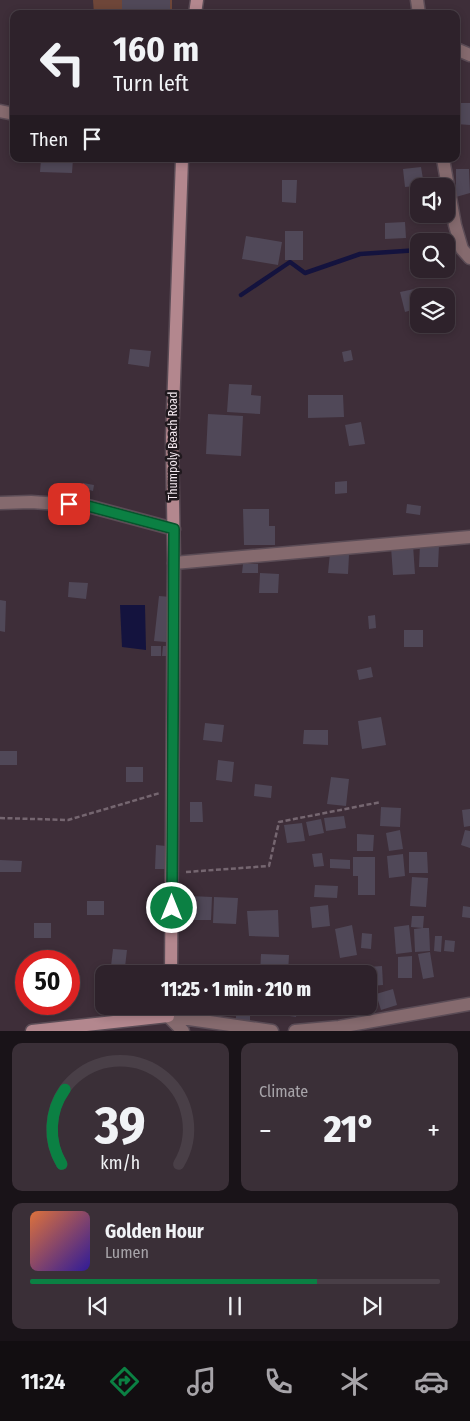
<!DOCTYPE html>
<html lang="en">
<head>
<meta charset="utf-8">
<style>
  :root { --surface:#2e222b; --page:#3a2f37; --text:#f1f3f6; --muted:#a7a4a9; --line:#493f47; --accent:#0b8043 }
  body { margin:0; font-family:"Fira Sans Condensed",sans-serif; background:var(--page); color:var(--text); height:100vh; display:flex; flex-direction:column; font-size:19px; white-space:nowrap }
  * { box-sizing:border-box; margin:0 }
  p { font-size:16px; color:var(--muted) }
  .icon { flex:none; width:28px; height:28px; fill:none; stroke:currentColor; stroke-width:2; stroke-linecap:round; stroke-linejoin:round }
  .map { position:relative; height:1031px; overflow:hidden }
  .side { display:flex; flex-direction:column; gap:12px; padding:12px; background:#191318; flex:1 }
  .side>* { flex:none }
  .top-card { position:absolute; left:10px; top:10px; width:450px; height:152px; border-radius:10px; box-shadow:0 2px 8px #0003,0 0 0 1px var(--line); background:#2e222b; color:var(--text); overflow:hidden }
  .fabs { position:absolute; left:410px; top:178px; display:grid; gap:10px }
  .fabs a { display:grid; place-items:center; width:45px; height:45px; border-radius:10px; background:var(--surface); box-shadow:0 2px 8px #0003,0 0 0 1px var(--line); font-size:25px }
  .speed { position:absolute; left:15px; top:950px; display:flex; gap:10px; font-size:25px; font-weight:700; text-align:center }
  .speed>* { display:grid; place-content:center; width:65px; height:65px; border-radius:50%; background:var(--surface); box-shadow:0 2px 8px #0003,0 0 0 1px var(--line); line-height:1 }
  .speed .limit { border:8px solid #d22; background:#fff; color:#111 }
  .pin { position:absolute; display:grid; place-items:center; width:42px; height:42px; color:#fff; margin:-21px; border-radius:10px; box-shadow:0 2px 8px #0006 }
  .me { position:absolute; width:55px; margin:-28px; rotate:0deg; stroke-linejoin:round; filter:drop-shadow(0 0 4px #0008) }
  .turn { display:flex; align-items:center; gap:18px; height:105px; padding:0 20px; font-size:22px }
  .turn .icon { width:65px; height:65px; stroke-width:2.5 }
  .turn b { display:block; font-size:35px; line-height:42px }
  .then { display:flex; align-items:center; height:48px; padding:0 20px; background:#0003; gap:10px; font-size:19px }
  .big { font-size:38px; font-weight:800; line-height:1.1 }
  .side .card { flex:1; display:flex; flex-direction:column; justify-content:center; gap:8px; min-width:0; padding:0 18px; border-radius:10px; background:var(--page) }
  .side .dial { align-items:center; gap:0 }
  .dial svg { height:130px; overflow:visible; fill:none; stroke:var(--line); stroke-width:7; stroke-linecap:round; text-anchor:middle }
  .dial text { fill:var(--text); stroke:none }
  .song { display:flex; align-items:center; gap:15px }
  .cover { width:60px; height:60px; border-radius:8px; background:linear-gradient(135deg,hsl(20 70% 55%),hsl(250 70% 35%)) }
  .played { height:5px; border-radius:2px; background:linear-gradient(90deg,var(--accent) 70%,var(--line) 70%) }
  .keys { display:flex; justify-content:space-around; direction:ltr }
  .heat { display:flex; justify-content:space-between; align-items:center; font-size:28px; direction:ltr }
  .side .tiles { flex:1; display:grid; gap:12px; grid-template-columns:1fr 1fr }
  .card:last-child { grid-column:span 2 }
  .trip { position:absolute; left:95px; top:965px; width:282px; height:50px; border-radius:10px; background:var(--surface); box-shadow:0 2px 8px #0003,0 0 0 1px var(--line); font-weight:800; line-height:50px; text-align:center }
  .menu { display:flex; height:80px; justify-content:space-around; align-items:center; background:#120e11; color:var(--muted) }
  .menu .icon { width:35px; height:35px }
  .menu .current { color:var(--accent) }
  .menu b { font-size:22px; color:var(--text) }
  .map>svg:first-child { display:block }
</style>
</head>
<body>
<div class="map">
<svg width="470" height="1031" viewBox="0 0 470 1031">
  <rect width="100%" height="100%" fill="#3e2e39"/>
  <!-- green -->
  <path fill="#6e4639" d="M 93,0 L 172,0 L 172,14 L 94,14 Z"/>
  <!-- water -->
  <path fill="#14133e" d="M 120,605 L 145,605 L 146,650 L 122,647 Z"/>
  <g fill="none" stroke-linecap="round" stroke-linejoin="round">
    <!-- stream -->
    <path stroke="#14133e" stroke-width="4.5" d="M 446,246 L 448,246
      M 241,295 L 290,262 L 305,273 L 360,254 L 419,250"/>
  </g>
  <!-- building -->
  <path fill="#504858" d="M 122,0 L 170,0 L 170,14 L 122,14 Z
    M 456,103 L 470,103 L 470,125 L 456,124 Z
    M 41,159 L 73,159 L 72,173 L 40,172 Z
    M 421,167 L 424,185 L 405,187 L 403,169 Z
    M 456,169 L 469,169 L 470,193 L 456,197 Z
    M 282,180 L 297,180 L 296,203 L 282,202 Z
    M 405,222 L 406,238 L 385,239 L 385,223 Z
    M 285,231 L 303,231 L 303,260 L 285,260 Z
    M 246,236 L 282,242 L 278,265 L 242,259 Z
    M 419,288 L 422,296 L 419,296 L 419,308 L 405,312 L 400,292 Z
    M 130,349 L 151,351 L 149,367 L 128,364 Z
    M 351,350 L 353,360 L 344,362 L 342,352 Z
    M 229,384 L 252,385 L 251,395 L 261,396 L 260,414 L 227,412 Z
    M 308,395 L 343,395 L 344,417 L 308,418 Z
    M 208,414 L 243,416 L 241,456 L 206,454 Z
    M 361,422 L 365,444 L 349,446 L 345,425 Z
    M 347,481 L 347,493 L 335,494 L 335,482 Z
    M 83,483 L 94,485 L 93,491 L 82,488 Z
    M 407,504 L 421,506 L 420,515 L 406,513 Z
    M 243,509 L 269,509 L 269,526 L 275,526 L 275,545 L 244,545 Z
    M 420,544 L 439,545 L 438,567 L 419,567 Z
    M 413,545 L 415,574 L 393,575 L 391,547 Z
    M 330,553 L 349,555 L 348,574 L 328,573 Z
    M 243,564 L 258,564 L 258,573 L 242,573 Z
    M 260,573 L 279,574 L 278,593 L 259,593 Z
    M 69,582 L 88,583 L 86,599 L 68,597 Z
    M 159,596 L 171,597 L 166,642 L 154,641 Z
    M 0,600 L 6,601 L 5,632 L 0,631 Z
    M 375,615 L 376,628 L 369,629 L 368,616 Z
    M 404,630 L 423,630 L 423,647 L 404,647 Z
    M 151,646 L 161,646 L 161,656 L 151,656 Z
    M 163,646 L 173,646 L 172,656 L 162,656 Z
    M 371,667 L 373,677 L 359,680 L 357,670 Z
    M 381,717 L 386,745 L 362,749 L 358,721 Z
    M 205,723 L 224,725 L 222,742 L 203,740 Z
    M 304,730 L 328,730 L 328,745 L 303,744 Z
    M 0,751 L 17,751 L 17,765 L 0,765 Z
    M 218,760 L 234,762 L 232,782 L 216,780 Z
    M 126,767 L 143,767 L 143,782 L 126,782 Z
    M 331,777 L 349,779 L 346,806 L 327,804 Z
    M 255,784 L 272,786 L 271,798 L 254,796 Z
    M 190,802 L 202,802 L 203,822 L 190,822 Z
    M 381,807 L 401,808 L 400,827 L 380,826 Z
    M 470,809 L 470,826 L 464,827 L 462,810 Z
    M 344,816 L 346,828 L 326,831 L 324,818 Z
    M 321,819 L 324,833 L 309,836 L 306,822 Z
    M 302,823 L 305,841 L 287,843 L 284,825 Z
    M 400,830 L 403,849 L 389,851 L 386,833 Z
    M 465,830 L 470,831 L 470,848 L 461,845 Z
    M 357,834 L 374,835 L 373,851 L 357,851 Z
    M 156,845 L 166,846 L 165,869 L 155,869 Z
    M 409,852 L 427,852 L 428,873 L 409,873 Z
    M 322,853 L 324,866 L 314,867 L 312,854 Z
    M 403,854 L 405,876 L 389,878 L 387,856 Z
    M 353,857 L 375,857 L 375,895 L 358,895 L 358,876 L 353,876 Z
    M 330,859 L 350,860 L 350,869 L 330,868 Z
    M 0,860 L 22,861 L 21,872 L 0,872 Z
    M 412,877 L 428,878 L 426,907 L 410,906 Z
    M 315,885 L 338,886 L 337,898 L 314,897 Z
    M 190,896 L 212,897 L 211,920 L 189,920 Z
    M 214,897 L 238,898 L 236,924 L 213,923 Z
    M 87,901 L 104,901 L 104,915 L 87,915 Z
    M 328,905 L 330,926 L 312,928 L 310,907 Z
    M 463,906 L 470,907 L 470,918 L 462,917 Z
    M 278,910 L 279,937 L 249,936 L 247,911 Z
    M 412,916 L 424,916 L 423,928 L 411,927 Z
    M 34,923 L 51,923 L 51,938 L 34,938 Z
    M 352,925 L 357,955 L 340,958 L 335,929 Z
    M 409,925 L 412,952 L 396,954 L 394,927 Z
    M 422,928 L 429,928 L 430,951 L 415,952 L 414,929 Z
    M 362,933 L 372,934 L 371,949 L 361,948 Z
    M 435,936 L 442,936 L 441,952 L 434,951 Z
    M 445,940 L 455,941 L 454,952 L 444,951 Z
    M 113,949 L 127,950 L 125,967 L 111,966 Z
    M 430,952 L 434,977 L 423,979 L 418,954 Z
    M 261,954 L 289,955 L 288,974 L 260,974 Z
    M 412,956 L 412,978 L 398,978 L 398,957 Z
    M 382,966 L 383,985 L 369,986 L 368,967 Z
    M 359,968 L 360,974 L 345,974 L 344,969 Z
    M 393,989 L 397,1005 L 381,1010 L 376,994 Z
    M 236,1006 L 250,1006 L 250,1023 L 236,1024 Z
    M 271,1006 L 297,1006 L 296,1017 L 270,1013 Z"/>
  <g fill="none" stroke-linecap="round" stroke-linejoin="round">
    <defs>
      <path id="street" d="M 417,0 L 419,14
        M 456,49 L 470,55
        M 0,111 L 14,114
        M 443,159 L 455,225 L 462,249 L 470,258
        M 0,503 L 31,502 L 88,506 L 174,529
        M 174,563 L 470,537
        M 168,1016 L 272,1031
        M 168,1016 L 183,1031
        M 295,1031 L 339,1027 L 470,1004"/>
      <path id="secondary" d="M 195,14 L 197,0
        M 171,974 L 174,563 L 172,438 L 182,159
        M 32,1031 L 168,1016 L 169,1006"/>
    </defs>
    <!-- street casing -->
    <use href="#street" stroke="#5b4c56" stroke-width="15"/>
    <!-- secondary casing -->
    <use href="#secondary" stroke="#5b4c56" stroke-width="15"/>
    <!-- path -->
    <path stroke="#756670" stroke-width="2.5" stroke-dasharray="5 2.5" stroke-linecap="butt" d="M 0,818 L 68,820 L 160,793
      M 186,872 L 269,866 L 279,822 L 381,802"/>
    <!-- street -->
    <use href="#street" stroke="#856a6e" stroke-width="12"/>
    <!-- secondary -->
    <use href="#secondary" stroke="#b3878e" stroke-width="12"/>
  </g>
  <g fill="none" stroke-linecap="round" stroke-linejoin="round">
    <defs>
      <path id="route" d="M 69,504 L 88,506 L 174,529 L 172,908"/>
    </defs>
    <!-- route casing -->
    <use href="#route" stroke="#07532c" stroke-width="12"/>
    <!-- route -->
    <use href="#route" stroke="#0b8043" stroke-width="9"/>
  </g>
  <g text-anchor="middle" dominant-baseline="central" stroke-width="5" stroke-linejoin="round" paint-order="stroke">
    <!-- street labels -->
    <g font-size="12" fill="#f2e7ee" stroke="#20191e">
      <text transform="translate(173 446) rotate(-90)">Thumpoly Beach Road</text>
    </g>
  </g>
</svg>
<div class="fabs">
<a><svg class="icon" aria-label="sound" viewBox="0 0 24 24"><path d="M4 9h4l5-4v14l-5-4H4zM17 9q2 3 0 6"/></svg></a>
<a><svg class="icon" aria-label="search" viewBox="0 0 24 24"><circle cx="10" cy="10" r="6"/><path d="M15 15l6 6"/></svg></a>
<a><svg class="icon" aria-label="layers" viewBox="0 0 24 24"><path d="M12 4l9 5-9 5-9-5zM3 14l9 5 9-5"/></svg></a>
</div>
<div class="speed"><div class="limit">50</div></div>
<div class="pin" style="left:69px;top:504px;background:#d93025"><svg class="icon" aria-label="arrive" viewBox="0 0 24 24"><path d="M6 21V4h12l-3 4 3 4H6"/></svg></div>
<svg class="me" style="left:172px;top:908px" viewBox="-20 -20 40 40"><circle r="17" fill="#0b8043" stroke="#fff" stroke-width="3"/><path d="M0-11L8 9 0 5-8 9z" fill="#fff"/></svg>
<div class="trip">11:25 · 1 min · 210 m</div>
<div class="top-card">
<div class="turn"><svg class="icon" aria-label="left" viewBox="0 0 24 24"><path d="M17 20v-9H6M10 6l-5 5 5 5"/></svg><div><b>160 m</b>Turn left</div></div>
<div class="then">Then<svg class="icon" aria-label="arrive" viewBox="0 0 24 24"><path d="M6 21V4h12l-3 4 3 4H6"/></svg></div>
</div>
</div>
<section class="side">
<div class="tiles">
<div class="card dial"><svg viewBox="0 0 100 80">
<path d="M14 69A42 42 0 1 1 86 69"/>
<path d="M14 69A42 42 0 0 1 16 23" stroke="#0b8043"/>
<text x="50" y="56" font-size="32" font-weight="700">39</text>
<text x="50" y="72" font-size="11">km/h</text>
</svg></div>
<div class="card"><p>Climate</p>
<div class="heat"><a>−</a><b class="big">21°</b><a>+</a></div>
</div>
<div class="card">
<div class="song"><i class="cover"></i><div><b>Golden Hour</b><p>Lumen</p></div></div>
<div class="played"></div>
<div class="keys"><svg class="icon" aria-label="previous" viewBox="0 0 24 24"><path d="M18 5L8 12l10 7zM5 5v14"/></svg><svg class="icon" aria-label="pause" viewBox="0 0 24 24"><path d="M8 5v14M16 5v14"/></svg><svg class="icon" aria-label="next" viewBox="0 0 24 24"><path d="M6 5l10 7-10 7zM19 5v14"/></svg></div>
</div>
</div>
</section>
<nav class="menu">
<b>11:24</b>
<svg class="icon current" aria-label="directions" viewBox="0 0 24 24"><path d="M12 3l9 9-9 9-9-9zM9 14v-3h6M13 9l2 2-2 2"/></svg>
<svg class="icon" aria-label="music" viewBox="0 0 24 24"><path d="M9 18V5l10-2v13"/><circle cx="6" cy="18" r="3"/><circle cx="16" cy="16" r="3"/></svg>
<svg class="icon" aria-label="phone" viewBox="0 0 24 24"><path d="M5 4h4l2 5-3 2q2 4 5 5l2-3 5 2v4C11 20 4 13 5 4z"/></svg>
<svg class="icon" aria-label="climate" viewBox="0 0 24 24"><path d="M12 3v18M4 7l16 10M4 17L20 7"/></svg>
<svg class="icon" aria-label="car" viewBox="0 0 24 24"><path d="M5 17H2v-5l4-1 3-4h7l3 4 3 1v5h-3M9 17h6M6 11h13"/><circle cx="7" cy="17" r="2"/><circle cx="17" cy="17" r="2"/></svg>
</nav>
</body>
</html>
